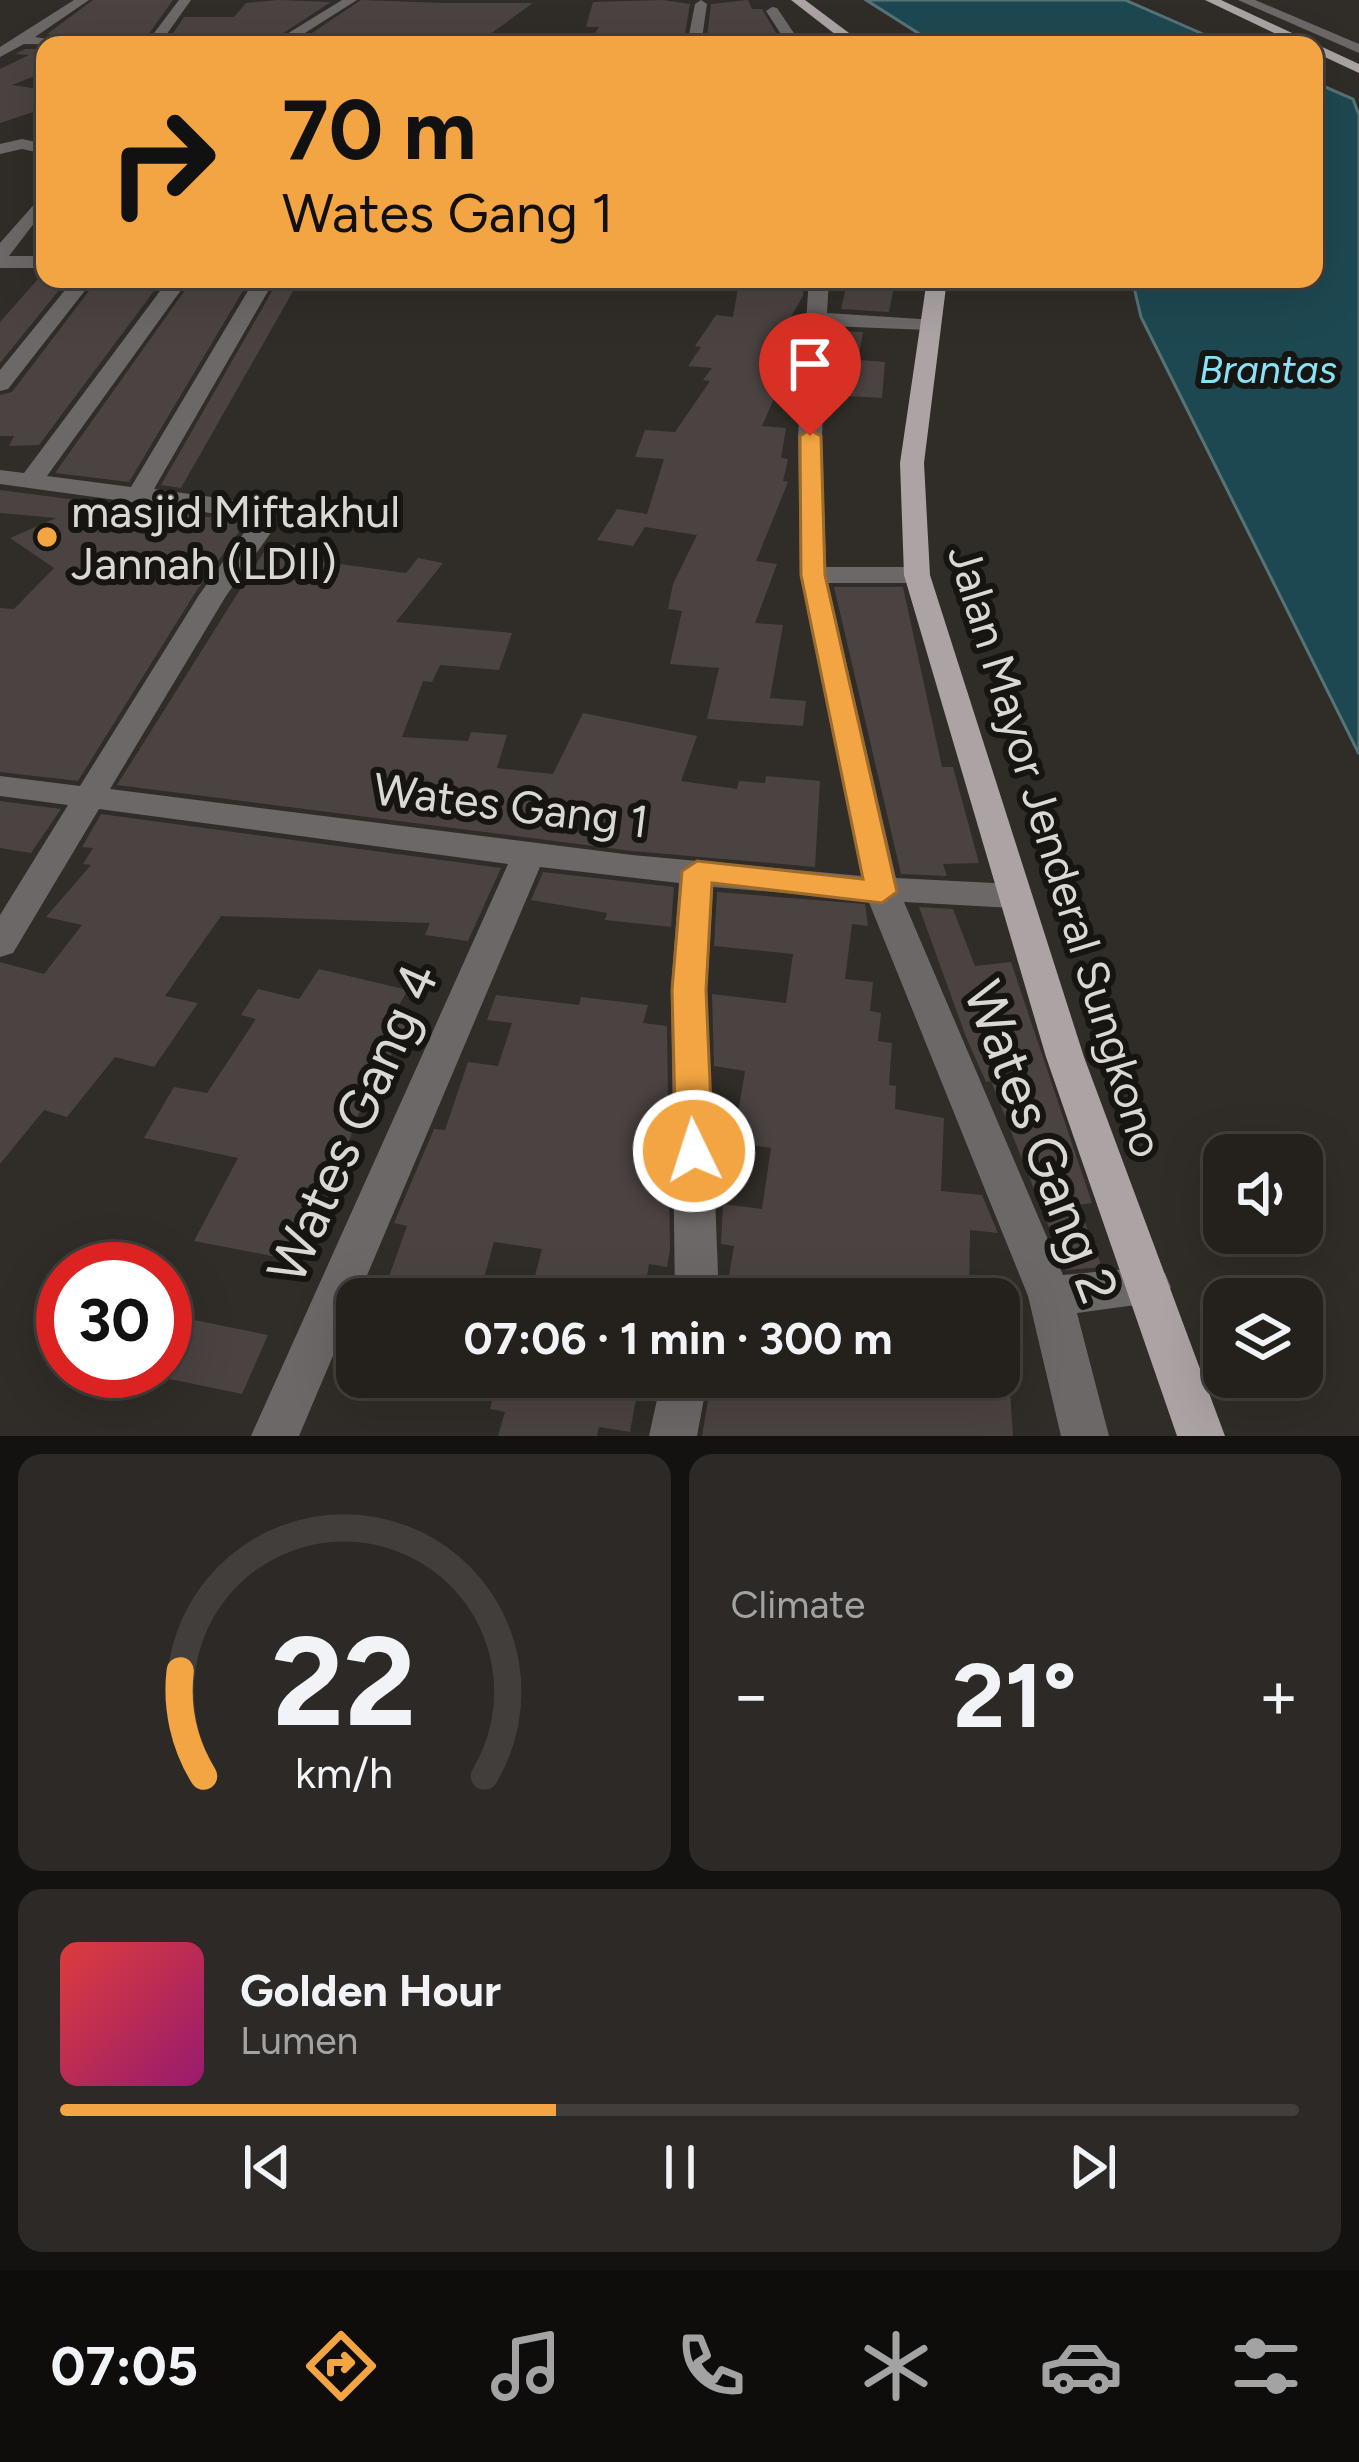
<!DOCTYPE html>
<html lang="en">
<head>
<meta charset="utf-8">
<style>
  :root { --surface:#24211d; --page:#2c2926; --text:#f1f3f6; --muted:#a3a3a4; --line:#413e3b; --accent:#f2a542 }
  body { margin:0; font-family:Figtree,sans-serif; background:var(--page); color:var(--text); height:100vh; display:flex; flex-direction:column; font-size:45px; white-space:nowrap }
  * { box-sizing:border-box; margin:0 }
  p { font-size:39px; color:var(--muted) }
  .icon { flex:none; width:66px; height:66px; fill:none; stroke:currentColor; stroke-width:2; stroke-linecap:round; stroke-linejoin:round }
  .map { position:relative; height:1436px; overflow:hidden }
  .panel { display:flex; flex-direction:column; gap:18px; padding:18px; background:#141210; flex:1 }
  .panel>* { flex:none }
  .hud { position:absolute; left:36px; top:36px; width:1287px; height:252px; border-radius:24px; box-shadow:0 12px 48px #0002,0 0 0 3px var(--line); background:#f2a542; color:#111; overflow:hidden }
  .buttons { position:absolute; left:1203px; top:1134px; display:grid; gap:24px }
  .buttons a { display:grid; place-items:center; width:120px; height:120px; border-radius:24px; background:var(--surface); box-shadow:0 12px 48px #0002,0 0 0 3px var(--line); font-size:60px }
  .speed { position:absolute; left:36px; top:1242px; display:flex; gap:24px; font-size:60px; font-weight:700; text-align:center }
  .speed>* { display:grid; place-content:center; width:156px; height:156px; border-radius:50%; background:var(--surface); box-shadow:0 12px 48px #0002,0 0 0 3px var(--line); line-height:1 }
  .speed .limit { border:18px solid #d22; background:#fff; color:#111 }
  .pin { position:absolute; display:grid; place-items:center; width:102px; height:102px; color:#fff; margin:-123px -51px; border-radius:50% 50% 50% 0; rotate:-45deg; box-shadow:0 0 12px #0007 }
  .pin .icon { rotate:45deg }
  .me { position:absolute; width:132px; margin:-66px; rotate:356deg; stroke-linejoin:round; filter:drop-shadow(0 0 9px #0008) }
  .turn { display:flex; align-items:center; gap:42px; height:252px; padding:0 48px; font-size:54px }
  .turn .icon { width:156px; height:156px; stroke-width:2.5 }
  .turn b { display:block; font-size:84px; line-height:102px }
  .big { font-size:90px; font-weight:700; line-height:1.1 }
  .panel .card { flex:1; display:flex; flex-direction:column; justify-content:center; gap:18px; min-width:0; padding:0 42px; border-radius:24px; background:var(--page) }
  .panel .dial { align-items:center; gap:0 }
  .dial svg { height:312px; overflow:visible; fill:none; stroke:var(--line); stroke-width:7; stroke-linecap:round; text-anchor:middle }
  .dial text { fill:var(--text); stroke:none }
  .song { display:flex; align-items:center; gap:36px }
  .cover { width:144px; height:144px; border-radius:18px; background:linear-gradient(135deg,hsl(0 70% 55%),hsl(320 70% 35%)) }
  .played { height:12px; border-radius:6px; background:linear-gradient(90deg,var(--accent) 40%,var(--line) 40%) }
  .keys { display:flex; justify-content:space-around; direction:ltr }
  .heat { display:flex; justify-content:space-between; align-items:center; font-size:66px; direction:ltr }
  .panel .tiles { flex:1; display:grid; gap:18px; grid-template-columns:1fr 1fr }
  .card:last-child { grid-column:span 2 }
  .trip { position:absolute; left:336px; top:1278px; width:684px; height:120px; border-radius:24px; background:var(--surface); box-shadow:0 12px 48px #0002,0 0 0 3px var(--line); font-weight:700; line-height:120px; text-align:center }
  .tab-bar { display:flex; height:192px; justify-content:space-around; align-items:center; background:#0e0d0c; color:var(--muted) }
  .tab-bar .icon { width:84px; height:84px }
  .tab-bar .selected { color:var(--accent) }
  .tab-bar b { font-size:54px; color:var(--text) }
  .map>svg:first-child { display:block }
</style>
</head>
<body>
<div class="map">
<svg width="1359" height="1436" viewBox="0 0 1359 1436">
  <rect width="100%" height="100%" fill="#302c27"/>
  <!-- water -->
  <path fill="#1e4851" stroke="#567378" stroke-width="3" d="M 866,0 L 1125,0 L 1228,45 L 937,45 Z
    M 1314,82 L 1353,99 L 1359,115 L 1359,754 L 1141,317 L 1132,279 L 1314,279 Z"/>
  <!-- building -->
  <path fill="#4b4342" d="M 93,0 L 173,0 L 141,45 L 91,45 L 47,34 Z
    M 278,0 L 331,2 L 265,45 L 165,45 L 184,17 L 234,17 L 246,3 Z
    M 361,0 L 443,3 L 533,3 L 475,45 L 294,45 Z
    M 663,0 L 690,4 L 683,45 L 587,45 L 599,27 L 586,27 L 593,2 Z
    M 748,0 L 752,9 L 762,9 L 783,45 L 706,45 L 711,4 Z
    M 25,49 L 45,49 L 45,72 L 12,85 L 45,90 L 45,108 L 0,123 L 0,69 L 29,55 L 15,54 Z
    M 38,279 L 68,279 L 0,363 L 0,322 Z
    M 98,279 L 163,279 L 39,445 L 9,446 L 14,436 L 0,436 L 0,395 L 12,392 Z
    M 193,279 L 250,279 L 129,482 L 55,473 Z
    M 279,279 L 300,279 L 181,488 L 161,485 Z
    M 750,279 L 804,279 L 803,296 L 776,343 L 797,345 L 762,426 L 786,428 L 781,458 L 788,459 L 783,481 L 788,482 L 756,561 L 777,564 L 755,623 L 783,625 L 770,698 L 806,701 L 803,726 L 707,719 L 719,668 L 670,664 L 682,611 L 668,609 L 673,584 L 697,535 L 645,527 L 633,546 L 597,540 L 617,509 L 647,514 L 664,459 L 635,457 L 645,430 L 675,432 L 710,381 L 703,380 L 712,368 L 688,366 L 701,347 L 695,346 L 716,315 L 733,317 L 739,282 Z
    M 848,279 L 883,279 L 881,286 L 894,287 L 889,312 L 841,309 Z
    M 836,331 L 863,332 L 858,360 L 885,362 L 882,398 L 828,395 Z
    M 0,490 L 246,522 L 195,593 L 78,781 L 0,772 L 0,608 L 14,609 L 54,568 L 10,538 L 56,518 L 0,513 Z
    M 270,542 L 319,548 L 310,560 L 406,573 L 418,558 L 443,563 L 396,622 L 512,633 L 499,670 L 440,665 L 432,682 L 423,681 L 402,737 L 468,741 L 471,732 L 507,735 L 497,768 L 553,774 L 583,713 L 697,736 L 681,781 L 737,789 L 739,781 L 765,783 L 766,776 L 820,781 L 815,867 L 632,851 L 117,785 Z
    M 834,587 L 903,587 L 942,767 L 953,767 L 979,863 L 943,864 L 947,876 L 901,874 Z
    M 0,801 L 61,809 L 31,853 L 0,848 Z
    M 101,814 L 501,868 L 468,941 L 425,935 L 430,923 L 221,916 L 165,996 L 198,1003 L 154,1067 L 115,1057 L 67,1117 L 44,1110 L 0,1164 L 0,962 L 44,974 L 82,925 L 46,917 L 91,865 L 83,864 L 93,848 L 82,847 Z
    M 543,872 L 674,887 L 671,927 L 605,920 L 607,913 L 531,900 Z
    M 717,892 L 865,904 L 868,926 L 852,924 L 845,979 L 873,982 L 870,1011 L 881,1013 L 878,1041 L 892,1043 L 889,1085 L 896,1086 L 895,1109 L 944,1118 L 941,1191 L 982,1195 L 998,1233 L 970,1230 L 969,1299 L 725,1299 L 734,1246 L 721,1244 L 723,1204 L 762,1209 L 771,1148 L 733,1143 L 745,1071 L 714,1066 L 712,994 L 786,1003 L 793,954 L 714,946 Z
    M 919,907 L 953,909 L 975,966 L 1011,962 L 1092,1203 L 1078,1205 L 1102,1267 L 1066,1270 L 991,1081 L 986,1082 L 966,1037 Z
    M 319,969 L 408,990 L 390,1020 L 408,1024 L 357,1117 L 346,1151 L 361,1154 L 350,1179 L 343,1177 L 303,1262 L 194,1241 L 238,1158 L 144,1138 L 174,1087 L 207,1093 L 256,1019 L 241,1015 L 258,989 L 299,999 Z
    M 496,995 L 579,1005 L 581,997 L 648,1005 L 643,1023 L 667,1026 L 670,1250 L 667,1267 L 649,1264 L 643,1299 L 529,1299 L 542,1249 L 494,1242 L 478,1299 L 381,1299 L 407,1226 L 394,1223 L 434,1129 L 445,1130 L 468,1062 L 498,1066 L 512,1023 L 487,1020 Z
    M 165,1314 L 268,1335 L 242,1394 L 165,1378 Z
    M 498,1377 L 625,1377 L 623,1385 L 638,1388 L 630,1432 L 599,1427 L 597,1436 L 498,1436 L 505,1412 L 490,1409 Z
    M 712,1377 L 1009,1377 L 1013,1436 L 702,1436 Z"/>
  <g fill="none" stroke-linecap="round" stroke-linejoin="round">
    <!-- minor -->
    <path fill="#6c6868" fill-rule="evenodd" d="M 74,0 L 89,0 L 35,37 L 87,45 L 24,44 L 0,57 L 0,47 Z
      M 179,0 L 191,0 L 159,45 L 145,45 Z
      M 342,0 L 357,0 L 286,45 L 269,45 Z
      M 701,0 L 707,4 L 701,45 L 687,45 L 695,4 Z
      M 1238,0 L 1255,0 L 1359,44 L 1359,53 Z
      M 772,7 L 777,8 L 802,45 L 788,45 L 766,11 Z
      M 22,139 L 45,144 L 45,154 L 22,149 L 0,154 L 0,144 Z
      M 45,192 L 45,209 L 9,256 L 45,256 L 45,268 L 0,268 L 0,243 Z
      M 74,279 L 94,279 L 8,389 L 0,391 L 0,370 Z
      M 169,279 L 189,279 L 47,476 L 131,487 L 255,279 L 275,279 L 154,489 L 255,503 L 282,517 L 226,596 L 110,789 L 632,855 L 862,876 L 800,575 L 798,436 L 809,279 L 829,279 L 827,313 L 936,320 L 939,324 L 929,330 L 827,326 L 822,436 L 826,567 L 917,567 L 930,575 L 917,583 L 828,583 L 896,878 L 1013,884 L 1025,887 L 1030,896 L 1025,905 L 1013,908 L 904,902 L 1063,1275 L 1149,1267 L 1165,1273 L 1171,1287 L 1165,1301 L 1077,1313 L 1109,1436 L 1061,1436 L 1028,1296 L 868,900 L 713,887 L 707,990 L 719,1299 L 675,1299 L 671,990 L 679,883 L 540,867 L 299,1436 L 251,1436 L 508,864 L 99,809 L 13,953 L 0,957 L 0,915 L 68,805 L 0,796 L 0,776 L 80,786 L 199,595 L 254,519 L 0,484 L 0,470 L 24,473 Z
      M 662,1377 L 708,1377 L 697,1436 L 649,1436 Z"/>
    <!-- major -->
    <path fill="#aba3a4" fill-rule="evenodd" d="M 791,0 L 805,0 L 865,45 L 849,45 Z
      M 1205,0 L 1221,0 L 1359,64 L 1359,73 L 1314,52 L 1314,45 L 1299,45 Z
      M 927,279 L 947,279 L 924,463 L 930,575 L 1084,1057 L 1225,1436 L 1177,1436 L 1046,1057 L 904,575 L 900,463 Z"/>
  </g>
  <!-- route -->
  <path fill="#f2a542" stroke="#9d6b2b" stroke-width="3" d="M 810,430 L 821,436 L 825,575 L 897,892 L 882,903 L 712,883 L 706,990 L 713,1151 L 707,1162 L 694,1166 L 681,1162 L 676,1151 L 672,990 L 682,871 L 697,861 L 863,879 L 801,575 L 800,436 Z"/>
  <!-- markers -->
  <circle fill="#f2a542" stroke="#161512" stroke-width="4.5" cx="47" cy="537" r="12"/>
  <g text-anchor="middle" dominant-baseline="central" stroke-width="12" stroke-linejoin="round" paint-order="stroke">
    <!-- far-water labels -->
    <g font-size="39" font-style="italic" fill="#89e3f8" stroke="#161512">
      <text x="1268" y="369">Brantas</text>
    </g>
    <!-- poi labels -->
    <g font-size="45" fill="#dad8d4" stroke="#161512" text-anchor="start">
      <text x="71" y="511">masjid Miftakhul<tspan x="71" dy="52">Jannah (LDII)</tspan></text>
    </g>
    <!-- street labels -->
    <g font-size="45" fill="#dad8d4" stroke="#161512">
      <text transform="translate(511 805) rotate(7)">Wates Gang 1</text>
      <text transform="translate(1056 851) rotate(73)">Jalan Mayor Jenderal Sungkono</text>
    </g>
    <!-- near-street labels -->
    <g font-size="54" fill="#dad8d4" stroke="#161512">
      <text transform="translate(353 1123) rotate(-66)">Wates Gang 4</text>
      <text transform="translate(1041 1142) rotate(69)">Wates Gang 2</text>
    </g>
  </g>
</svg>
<div class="buttons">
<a><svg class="icon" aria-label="sound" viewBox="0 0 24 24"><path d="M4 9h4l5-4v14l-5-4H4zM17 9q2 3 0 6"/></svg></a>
<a><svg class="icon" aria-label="layers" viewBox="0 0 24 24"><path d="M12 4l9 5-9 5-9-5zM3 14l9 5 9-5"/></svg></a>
</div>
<div class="speed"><div class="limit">30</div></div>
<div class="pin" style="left:810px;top:436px;background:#d93025"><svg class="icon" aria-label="arrive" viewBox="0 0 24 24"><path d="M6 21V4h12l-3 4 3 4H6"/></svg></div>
<svg class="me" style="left:694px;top:1151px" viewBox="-20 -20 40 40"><circle r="17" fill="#f2a542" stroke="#fff" stroke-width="3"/><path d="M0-11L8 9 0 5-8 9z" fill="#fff"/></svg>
<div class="trip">07:06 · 1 min · 300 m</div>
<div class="hud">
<div class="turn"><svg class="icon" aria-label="right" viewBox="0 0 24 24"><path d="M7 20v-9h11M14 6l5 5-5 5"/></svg><div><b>70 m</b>Wates Gang 1</div></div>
</div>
</div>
<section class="panel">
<div class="tiles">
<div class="card dial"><svg viewBox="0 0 100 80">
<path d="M14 69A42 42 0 1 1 86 69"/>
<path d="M14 69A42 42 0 0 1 8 42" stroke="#f2a542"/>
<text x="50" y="56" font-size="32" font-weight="700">22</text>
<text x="50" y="72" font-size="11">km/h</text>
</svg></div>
<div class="card"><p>Climate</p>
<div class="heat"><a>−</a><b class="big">21°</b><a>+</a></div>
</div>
<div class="card">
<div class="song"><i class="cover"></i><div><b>Golden Hour</b><p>Lumen</p></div></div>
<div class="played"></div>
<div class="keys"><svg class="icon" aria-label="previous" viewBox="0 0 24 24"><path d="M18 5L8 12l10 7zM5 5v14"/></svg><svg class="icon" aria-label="pause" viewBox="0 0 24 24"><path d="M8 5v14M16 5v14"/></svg><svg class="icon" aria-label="next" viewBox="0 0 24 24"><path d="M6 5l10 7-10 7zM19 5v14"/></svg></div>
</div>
</div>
</section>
<nav class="tab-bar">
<b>07:05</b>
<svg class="icon selected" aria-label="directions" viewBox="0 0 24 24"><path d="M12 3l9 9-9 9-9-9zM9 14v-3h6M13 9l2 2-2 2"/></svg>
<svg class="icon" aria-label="music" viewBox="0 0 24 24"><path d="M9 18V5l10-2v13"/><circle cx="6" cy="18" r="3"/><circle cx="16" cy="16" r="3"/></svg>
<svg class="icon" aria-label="phone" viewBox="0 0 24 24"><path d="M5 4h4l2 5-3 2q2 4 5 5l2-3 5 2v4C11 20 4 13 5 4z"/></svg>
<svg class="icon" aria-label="climate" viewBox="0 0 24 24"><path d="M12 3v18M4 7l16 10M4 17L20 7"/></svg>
<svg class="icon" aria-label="car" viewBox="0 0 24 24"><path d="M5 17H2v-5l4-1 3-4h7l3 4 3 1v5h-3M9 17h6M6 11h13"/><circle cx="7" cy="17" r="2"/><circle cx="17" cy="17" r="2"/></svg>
<svg class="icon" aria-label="filters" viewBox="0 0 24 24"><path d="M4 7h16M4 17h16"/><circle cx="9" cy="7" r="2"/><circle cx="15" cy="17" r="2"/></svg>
</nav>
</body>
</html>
